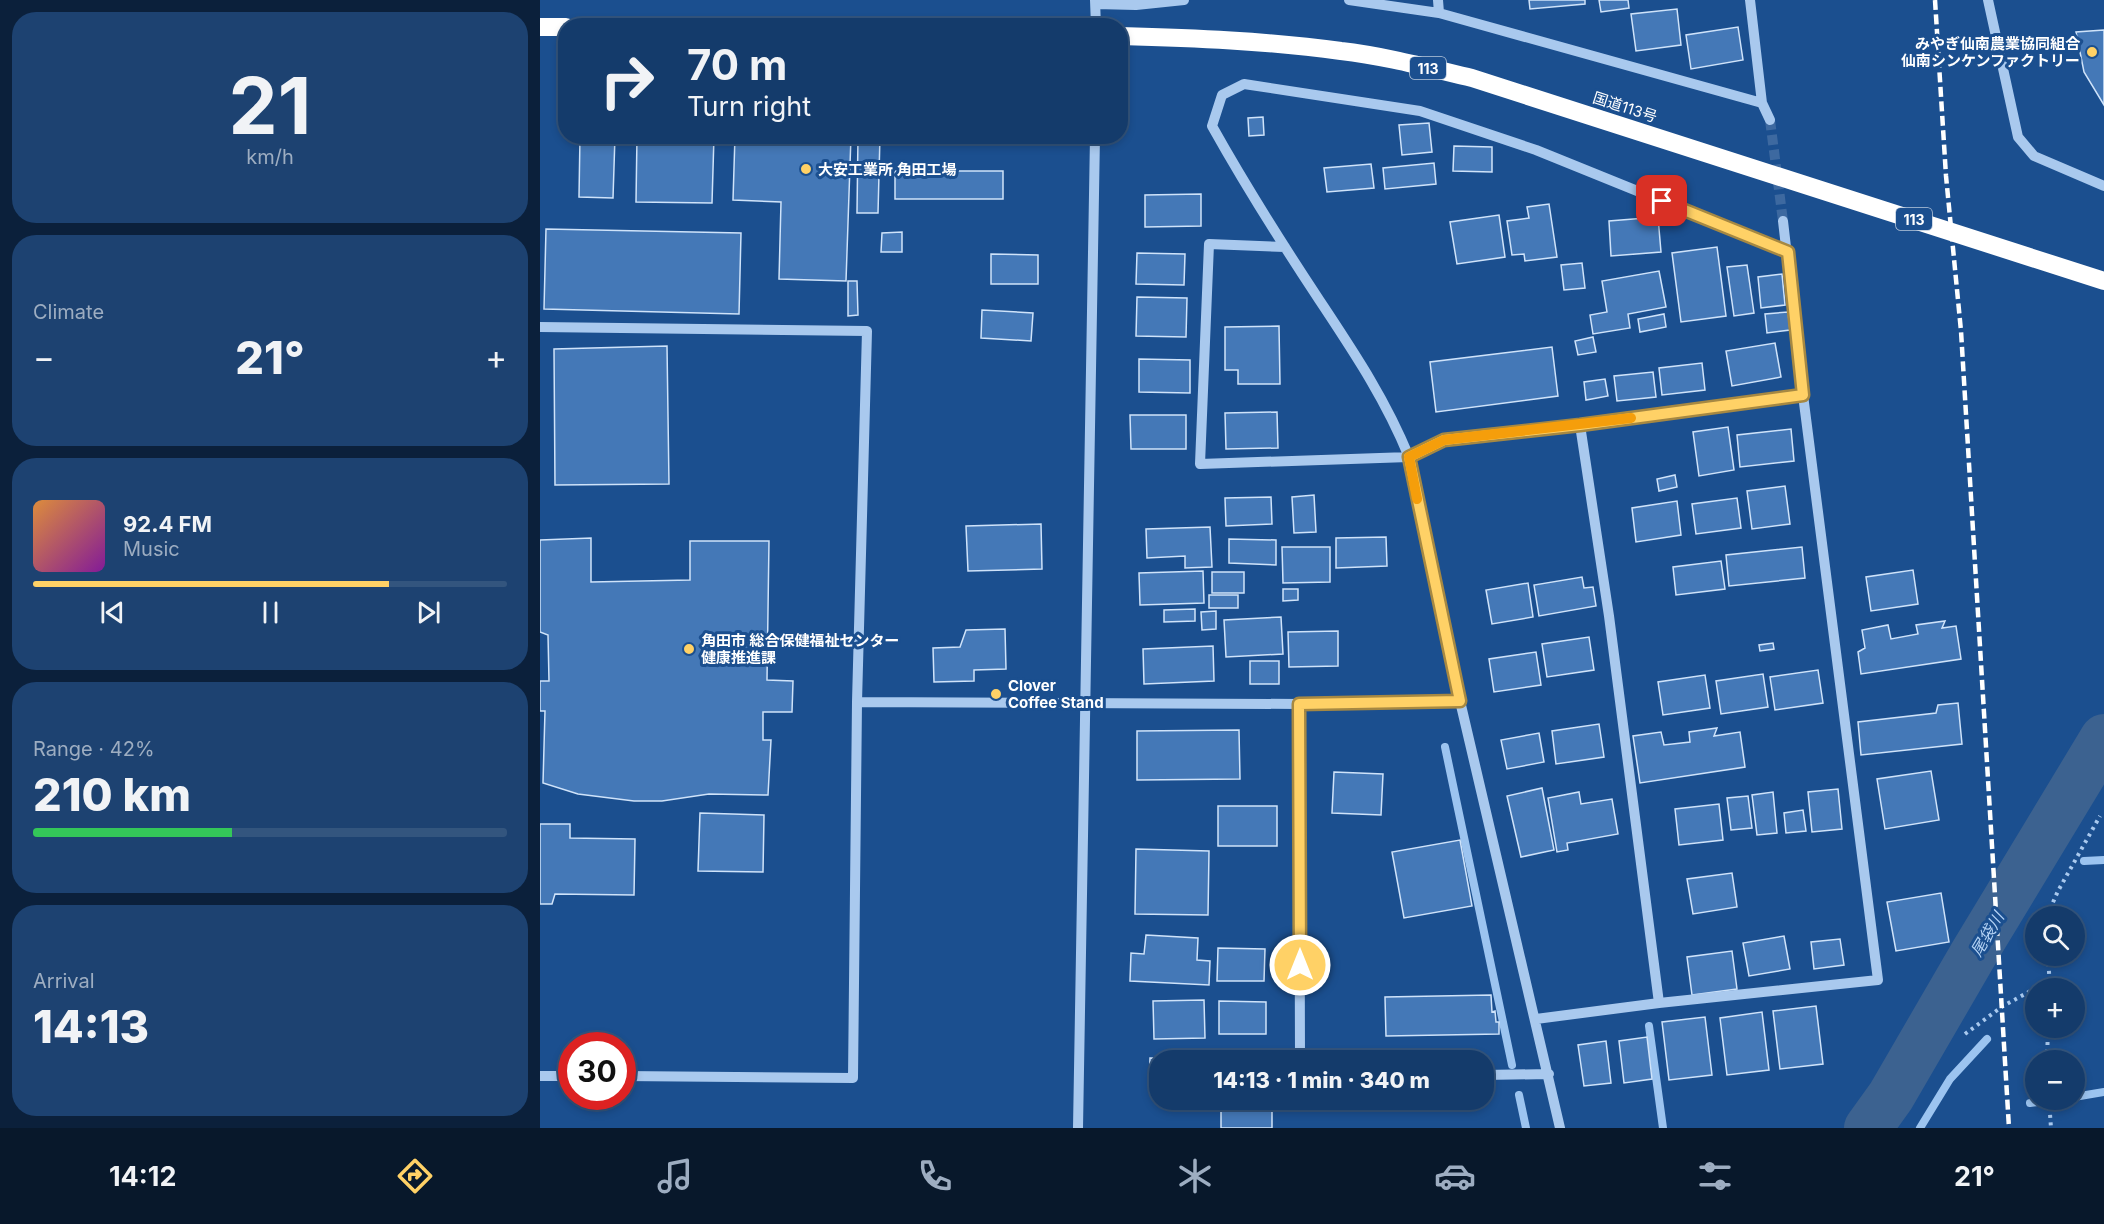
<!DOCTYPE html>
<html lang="en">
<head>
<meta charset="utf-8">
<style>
  :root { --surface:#143b6b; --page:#1d4271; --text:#f1f3f6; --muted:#9dadc1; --line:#33557e; --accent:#ffd166 }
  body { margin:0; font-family:Inter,"Noto Sans JP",sans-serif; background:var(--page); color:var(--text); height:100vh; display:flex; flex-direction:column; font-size:22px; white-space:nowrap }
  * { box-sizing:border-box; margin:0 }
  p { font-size:20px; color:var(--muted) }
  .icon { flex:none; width:33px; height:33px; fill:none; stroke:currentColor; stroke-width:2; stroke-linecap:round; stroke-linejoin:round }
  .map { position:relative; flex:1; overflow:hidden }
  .panel { display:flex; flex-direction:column; gap:12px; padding:12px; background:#0b203b; width:540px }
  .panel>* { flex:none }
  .top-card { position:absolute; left:18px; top:18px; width:570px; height:126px; border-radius:24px; box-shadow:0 3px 9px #0003,0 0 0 2px var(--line); background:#143b6b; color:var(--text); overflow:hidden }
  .buttons { position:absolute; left:1485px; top:906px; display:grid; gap:12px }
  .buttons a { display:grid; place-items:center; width:60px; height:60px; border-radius:50%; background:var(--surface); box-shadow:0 3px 9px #0003,0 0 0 2px var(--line); font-size:30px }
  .speed { position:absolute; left:18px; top:1032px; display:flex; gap:12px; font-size:30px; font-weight:700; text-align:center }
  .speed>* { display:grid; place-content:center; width:78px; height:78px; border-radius:50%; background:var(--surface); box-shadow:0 3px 9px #0003,0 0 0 2px var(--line); line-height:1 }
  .speed .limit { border:9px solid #d22; background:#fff; color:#111 }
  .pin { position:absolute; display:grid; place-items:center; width:51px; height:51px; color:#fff; margin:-26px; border-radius:12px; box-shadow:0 3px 9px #0006 }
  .me { position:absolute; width:66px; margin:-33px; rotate:0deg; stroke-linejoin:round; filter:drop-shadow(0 0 4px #0008) }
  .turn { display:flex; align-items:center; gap:21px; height:126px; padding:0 30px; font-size:27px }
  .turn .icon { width:78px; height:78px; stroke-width:2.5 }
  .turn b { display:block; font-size:42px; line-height:51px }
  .big { font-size:45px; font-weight:800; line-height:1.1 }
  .panel .card { flex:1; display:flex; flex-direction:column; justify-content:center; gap:9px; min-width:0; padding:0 21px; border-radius:24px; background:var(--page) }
  .panel .dial { align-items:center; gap:0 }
  .dial b { font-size:78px; line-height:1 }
  .song { display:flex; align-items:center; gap:18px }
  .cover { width:72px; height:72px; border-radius:9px; background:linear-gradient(135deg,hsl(30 70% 55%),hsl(290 70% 35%)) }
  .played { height:6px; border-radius:3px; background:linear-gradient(90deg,var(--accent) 75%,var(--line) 75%) }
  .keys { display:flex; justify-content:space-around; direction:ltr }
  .heat { display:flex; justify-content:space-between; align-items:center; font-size:33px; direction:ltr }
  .charge { height:9px; border-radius:4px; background:linear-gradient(90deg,#34c759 42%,var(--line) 0) }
  .trip { position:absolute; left:609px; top:1050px; width:345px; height:60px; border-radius:24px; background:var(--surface); box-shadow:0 3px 9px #0003,0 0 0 2px var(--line); font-weight:800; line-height:60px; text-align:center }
  .menu { display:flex; height:96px; justify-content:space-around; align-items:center; background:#08182b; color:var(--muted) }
  .menu .icon { width:42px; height:42px }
  .menu .selected { color:var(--accent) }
  .menu b { font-size:27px; color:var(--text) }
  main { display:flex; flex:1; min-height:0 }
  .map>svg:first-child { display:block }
</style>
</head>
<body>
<main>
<section class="panel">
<div class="card dial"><b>21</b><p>km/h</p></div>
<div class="card"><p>Climate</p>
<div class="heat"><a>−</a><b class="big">21°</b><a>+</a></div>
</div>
<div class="card">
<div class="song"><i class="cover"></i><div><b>92.4 FM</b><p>Music</p></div></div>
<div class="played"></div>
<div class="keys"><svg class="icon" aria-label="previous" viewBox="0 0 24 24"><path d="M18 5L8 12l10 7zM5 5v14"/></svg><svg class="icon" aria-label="pause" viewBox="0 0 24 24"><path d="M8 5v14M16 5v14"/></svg><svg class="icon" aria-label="next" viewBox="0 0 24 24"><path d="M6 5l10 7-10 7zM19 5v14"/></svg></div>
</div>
<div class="card"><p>Range · 42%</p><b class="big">210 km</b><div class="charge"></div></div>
<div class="card"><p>Arrival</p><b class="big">14:13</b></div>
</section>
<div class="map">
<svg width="1564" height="1128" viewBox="0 0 1564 1128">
  <rect width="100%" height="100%" fill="#1b4f8f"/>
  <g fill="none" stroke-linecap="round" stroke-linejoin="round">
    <!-- stream -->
    <path stroke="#9cc4f0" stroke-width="8" d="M 905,747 L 972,1065
      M 1544,861 L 1564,860
      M 1109,1026 L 1123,1128
      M 979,1095 L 986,1128
      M 1534,1097 L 1564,1092
      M 1490,1103 L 1515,1100
      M 1380,1128 L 1410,1079 L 1447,1039"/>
    <!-- river -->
    <path stroke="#3c6290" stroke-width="48" d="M 1328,1128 L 1351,1096 L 1434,953 L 1564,738"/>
  </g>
  <!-- building -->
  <path fill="#4478b7" stroke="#cfe3fa" stroke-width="1.5" d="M 989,0 L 1045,0 L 1045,4 L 990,9 Z
    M 1059,0 L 1088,0 L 1089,8 L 1061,12 Z
    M 1137,9 L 1141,45 L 1096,51 L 1091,14 Z
    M 1198,27 L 1203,60 L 1151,69 L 1146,35 Z
    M 1564,30 L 1564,105 L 1544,72 L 1536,32 Z
    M 723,117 L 724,135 L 709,136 L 708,118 Z
    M 889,123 L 892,152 L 862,155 L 859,125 Z
    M 40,136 L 75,136 L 73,198 L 39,197 Z
    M 97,136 L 174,136 L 172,203 L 96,202 Z
    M 195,136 L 311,136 L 306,281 L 239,279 L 241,202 L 193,200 Z
    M 318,136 L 340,136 L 338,213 L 317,213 Z
    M 914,146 L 952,147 L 952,172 L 913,171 Z
    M 894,163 L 896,184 L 845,189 L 843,168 Z
    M 831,164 L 834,188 L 787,192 L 784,168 Z
    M 355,171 L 463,171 L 463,199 L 355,199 Z
    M 661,194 L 661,226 L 605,227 L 605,195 Z
    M 1009,204 L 1017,257 L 985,261 L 984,254 L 972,255 L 967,221 L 989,218 L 987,207 Z
    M 959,215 L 965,257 L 917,264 L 910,222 Z
    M 1118,217 L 1121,252 L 1071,256 L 1069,221 Z
    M 6,229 L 201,233 L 199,314 L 4,309 Z
    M 362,232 L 362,252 L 341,252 L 342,233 Z
    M 1177,247 L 1186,316 L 1141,322 L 1132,253 Z
    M 597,253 L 645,254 L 644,285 L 596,284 Z
    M 451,254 L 498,255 L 498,284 L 451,284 Z
    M 1042,263 L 1045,288 L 1024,290 L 1021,265 Z
    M 1207,265 L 1214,313 L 1194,316 L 1187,267 Z
    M 1119,271 L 1126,307 L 1088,314 L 1090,328 L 1053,334 L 1050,315 L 1067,312 L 1062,281 Z
    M 1242,274 L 1245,305 L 1221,308 L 1218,277 Z
    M 308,281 L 317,281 L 318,315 L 308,316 Z
    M 597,297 L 647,298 L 646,337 L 596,336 Z
    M 442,310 L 493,313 L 491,341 L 441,338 Z
    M 1248,312 L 1250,330 L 1227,333 L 1225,314 Z
    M 1124,314 L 1126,327 L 1100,332 L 1098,319 Z
    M 739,326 L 740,384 L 698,384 L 698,370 L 685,370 L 685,327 Z
    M 1053,337 L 1056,352 L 1038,355 L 1035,341 Z
    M 1235,343 L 1241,377 L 1192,386 L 1186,351 Z
    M 127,346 L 129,484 L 15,485 L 14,349 Z
    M 1012,347 L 1018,396 L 896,412 L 890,362 Z
    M 599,359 L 650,360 L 650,393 L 599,392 Z
    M 1162,363 L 1165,390 L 1122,395 L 1119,368 Z
    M 1113,372 L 1116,397 L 1077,401 L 1074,376 Z
    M 1065,379 L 1068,396 L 1046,400 L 1044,382 Z
    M 737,412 L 738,448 L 686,449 L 685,413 Z
    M 590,415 L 646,415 L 646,449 L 591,449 Z
    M 1188,427 L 1194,470 L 1159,476 L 1153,432 Z
    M 1251,429 L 1254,461 L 1200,467 L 1197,435 Z
    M 1135,475 L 1137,487 L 1119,491 L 1117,479 Z
    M 1245,486 L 1250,524 L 1212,529 L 1207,491 Z
    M 774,495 L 776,532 L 754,533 L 752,497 Z
    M 731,497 L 732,524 L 686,526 L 685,498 Z
    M 1197,498 L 1201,528 L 1156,534 L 1152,504 Z
    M 1137,501 L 1141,535 L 1096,542 L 1092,508 Z
    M 501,524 L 502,569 L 428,571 L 426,526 Z
    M 670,527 L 672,567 L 645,568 L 645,556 L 607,558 L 606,529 Z
    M 846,537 L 847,566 L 796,568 L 796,538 Z
    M 51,538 L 51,582 L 150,580 L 150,541 L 229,541 L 227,680 L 253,681 L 252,712 L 223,712 L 223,740 L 231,740 L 228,795 L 169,794 L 122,801 L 94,801 L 38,794 L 3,783 L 5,711 L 0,711 L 0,681 L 9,681 L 8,635 L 0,632 L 0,540 Z
    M 689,539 L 736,540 L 736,565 L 689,563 Z
    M 742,547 L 790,547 L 790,582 L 743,583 Z
    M 1262,547 L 1265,578 L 1189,586 L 1186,555 Z
    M 1181,561 L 1185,589 L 1136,595 L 1133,567 Z
    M 1373,570 L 1378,604 L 1331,611 L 1326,577 Z
    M 663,571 L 664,603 L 600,605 L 599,573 Z
    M 672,572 L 704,572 L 704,593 L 672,593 Z
    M 1042,577 L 1044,588 L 1053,587 L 1056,606 L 999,616 L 994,585 Z
    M 988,583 L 993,617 L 952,624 L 946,590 Z
    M 743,589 L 758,589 L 758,600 L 743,601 Z
    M 669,595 L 698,595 L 698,608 L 669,608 Z
    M 655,609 L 655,621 L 624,622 L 624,610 Z
    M 676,611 L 676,629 L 662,630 L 661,612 Z
    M 741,617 L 743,654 L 686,657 L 684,620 Z
    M 1405,621 L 1402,628 L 1416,626 L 1421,659 L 1321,674 L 1318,652 L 1325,648 L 1322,630 L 1348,625 L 1351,639 L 1378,634 L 1376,625 Z
    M 465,629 L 466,669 L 434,670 L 434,681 L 394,682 L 393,648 L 420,647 L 426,630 Z
    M 798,631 L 798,666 L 749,667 L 748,632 Z
    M 1049,637 L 1054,670 L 1007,677 L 1002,644 Z
    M 1233,643 L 1234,649 L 1220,651 L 1219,645 Z
    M 673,646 L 674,681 L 604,684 L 603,649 Z
    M 996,652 L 1001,685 L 954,692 L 949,659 Z
    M 710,661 L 739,661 L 739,684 L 710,684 Z
    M 1278,670 L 1283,703 L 1235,710 L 1230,677 Z
    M 1223,674 L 1228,707 L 1181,714 L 1176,681 Z
    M 1165,675 L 1170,708 L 1123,715 L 1118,682 Z
    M 1418,703 L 1422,744 L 1321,755 L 1318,722 L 1396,713 L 1398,705 Z
    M 1059,724 L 1064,757 L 1016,764 L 1012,731 Z
    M 1177,728 L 1174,736 L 1200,732 L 1205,767 L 1100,783 L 1093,736 L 1121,732 L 1124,745 L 1150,742 L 1149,732 Z
    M 699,730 L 700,779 L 597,780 L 597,731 Z
    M 999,733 L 1004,762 L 967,769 L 961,740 Z
    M 1391,771 L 1399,820 L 1345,829 L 1337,779 Z
    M 794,772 L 843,774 L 841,815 L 792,813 Z
    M 1002,788 L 1014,850 L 981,857 L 967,796 Z
    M 1298,789 L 1302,829 L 1272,832 L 1268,792 Z
    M 1039,792 L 1041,804 L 1072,799 L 1078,834 L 1027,843 L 1028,850 L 1017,852 L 1008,798 Z
    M 1233,792 L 1237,833 L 1217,835 L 1212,795 Z
    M 1208,796 L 1212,828 L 1191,830 L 1187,798 Z
    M 1179,804 L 1183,840 L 1139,845 L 1135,809 Z
    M 678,806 L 737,806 L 737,846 L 678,846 Z
    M 1263,810 L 1266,831 L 1246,833 L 1244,813 Z
    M 160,813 L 224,815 L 223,872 L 158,871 Z
    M 0,824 L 30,824 L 30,838 L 95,839 L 94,895 L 15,894 L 12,904 L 0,904 Z
    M 920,840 L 932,906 L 864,918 L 852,852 Z
    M 596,849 L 669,851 L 668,915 L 595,914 Z
    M 1192,873 L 1197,907 L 1153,914 L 1147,879 Z
    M 1401,893 L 1409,942 L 1356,951 L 1347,902 Z
    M 606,935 L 658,938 L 657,960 L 670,961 L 669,985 L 590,981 L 591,953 L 604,954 Z
    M 1244,936 L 1250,969 L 1209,976 L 1203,943 Z
    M 1300,939 L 1304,965 L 1274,969 L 1271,942 Z
    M 678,948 L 725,949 L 724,981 L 677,981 Z
    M 1192,951 L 1197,989 L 1152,995 L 1147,957 Z
    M 951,995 L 952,1012 L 955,1011 L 956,1022 L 959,1022 L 959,1034 L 846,1036 L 845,997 Z
    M 664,1000 L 665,1038 L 614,1039 L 613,1001 Z
    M 679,1001 L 726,1002 L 726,1034 L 679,1034 Z
    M 1276,1006 L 1283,1064 L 1240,1069 L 1233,1011 Z
    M 1222,1012 L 1229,1070 L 1187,1075 L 1180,1018 Z
    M 1165,1017 L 1172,1075 L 1129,1080 L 1122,1022 Z
    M 1107,1037 L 1112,1079 L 1084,1083 L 1079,1041 Z
    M 1066,1041 L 1071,1083 L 1044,1086 L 1038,1045 Z
    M 610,1058 L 657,1059 L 657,1060 L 620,1060 L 620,1091 L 609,1091 Z
    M 681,1100 L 732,1100 L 732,1128 L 681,1128 Z"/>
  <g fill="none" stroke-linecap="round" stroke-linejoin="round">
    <!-- minor-tunnel -->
    <path stroke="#3d69a0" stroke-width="10" stroke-dasharray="10 5" stroke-linecap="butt" d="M 1230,120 L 1243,221"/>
    <!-- path -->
    <path stroke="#a9c9ee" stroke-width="4" stroke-dasharray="3 4.5" stroke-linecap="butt" d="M 1507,916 L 1518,891 L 1560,816
      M 1508,956 L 1510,988
      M 1425,1034 L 1463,1006 L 1509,981
      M 1507,1060 L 1508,1028
      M 1509,1100 L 1511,1128"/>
    <!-- minor -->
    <path stroke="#a9c9ee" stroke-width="10" d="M 555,0 L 556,26
      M 809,0 L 899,13 L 1222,103
      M 898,0 L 899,13
      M 1210,0 L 1222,103 L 1230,120
      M 1448,0 L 1478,137 L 1494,156 L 1564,186
      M 556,4 L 596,5 L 644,0
      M 745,247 L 669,244 L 660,464 L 869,457 L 904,440 L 1040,425 L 1263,395
      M 0,327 L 327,331 L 317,702 L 313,1078 L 82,1076
      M 1040,425 L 1069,616 L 1119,1003
      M 317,702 L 759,704 L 920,701
      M 759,704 L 760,1060
      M 996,1019 L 1119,1003 L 1338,980 L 1263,395 L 1243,221
      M 944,1075 L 1009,1074
      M 0,1076 L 32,1076
      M 538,1128 L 555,136
      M 1020,1128 L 920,701 L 869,457 C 845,398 813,351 778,298 C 741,242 705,185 672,126 L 682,95 L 704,84 L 880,111 L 996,150 L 1248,252"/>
    <!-- highway -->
    <path stroke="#fff" stroke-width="18" d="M 0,27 L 26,27
      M 580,36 C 654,38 728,41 801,51 C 845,56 889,68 932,78 L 1564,281"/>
    <!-- rail -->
    <path stroke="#fff" stroke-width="4.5" stroke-dasharray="10 4.5" stroke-linecap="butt" d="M 1395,0 L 1406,176 L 1421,331 L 1469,1128"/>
  </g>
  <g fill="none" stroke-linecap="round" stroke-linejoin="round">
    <defs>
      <path id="route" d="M 760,965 L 759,704 L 920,701 L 869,457 L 904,440 L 1040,425 L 1263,395 L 1248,252 L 1122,201"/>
    </defs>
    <!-- route casing -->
    <use href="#route" stroke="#a68842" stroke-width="15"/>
    <!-- route -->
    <use href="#route" stroke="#ffd166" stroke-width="10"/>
    <!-- slow -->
    <path stroke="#f59e0b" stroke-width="10" d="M 877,499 L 869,457 L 904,440 L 1091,418"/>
  </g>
  <!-- markers -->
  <g fill="#ffd166" stroke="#1b4f8f" stroke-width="2">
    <circle cx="1552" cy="52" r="6"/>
    <circle cx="266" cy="169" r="6"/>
    <circle cx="149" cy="649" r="6"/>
    <circle cx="456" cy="694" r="6"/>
  </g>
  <g text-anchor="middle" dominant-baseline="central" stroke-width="6" stroke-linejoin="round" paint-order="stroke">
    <!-- shield labels -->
    <g fill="#1b4f8f" stroke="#bbcadd" stroke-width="1.5">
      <rect x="870" y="57" width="36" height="22" rx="4.5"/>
      <rect x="1356" y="208" width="36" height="22" rx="4.5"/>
    </g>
    <g font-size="14" font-weight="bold" fill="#fff">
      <text x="888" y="68">113</text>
      <text x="1374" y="219">113</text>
    </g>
    <!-- poi labels -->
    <g font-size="15" font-weight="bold" fill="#fff" stroke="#1b4f8f" text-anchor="start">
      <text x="1540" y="43" text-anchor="end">みやぎ仙南農業協同組合<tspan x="1540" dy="17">仙南シンケンファクトリー</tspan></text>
      <text x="278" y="169">大安工業所 角田工場</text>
      <text x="161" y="640">角田市 総合保健福祉センター<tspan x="161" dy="17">健康推進課</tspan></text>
      <text x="468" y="685">Clover<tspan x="468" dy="17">Coffee Stand</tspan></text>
    </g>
    <!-- street labels -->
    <g font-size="15" fill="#fff" stroke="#1b4f8f">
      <text transform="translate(1085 107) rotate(18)">国道113号</text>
    </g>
    <!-- water labels -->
    <g font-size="16" font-style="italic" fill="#b5d3f5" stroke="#1b4f8f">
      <text transform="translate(1447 934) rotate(-59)">尾袋川</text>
    </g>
  </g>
</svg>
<div class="buttons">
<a><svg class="icon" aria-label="search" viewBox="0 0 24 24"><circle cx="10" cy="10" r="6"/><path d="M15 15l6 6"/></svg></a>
<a>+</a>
<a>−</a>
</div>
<div class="speed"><div class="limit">30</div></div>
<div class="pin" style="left:1122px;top:201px;background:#d93025"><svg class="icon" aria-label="arrive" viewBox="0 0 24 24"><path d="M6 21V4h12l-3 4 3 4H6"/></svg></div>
<svg class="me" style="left:760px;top:965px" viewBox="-20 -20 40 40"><circle r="17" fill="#ffd166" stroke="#fff" stroke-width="3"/><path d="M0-11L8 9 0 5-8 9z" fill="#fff"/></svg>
<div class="trip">14:13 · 1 min · 340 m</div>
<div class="top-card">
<div class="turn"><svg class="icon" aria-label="right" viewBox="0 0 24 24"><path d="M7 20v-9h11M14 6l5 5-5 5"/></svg><div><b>70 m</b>Turn right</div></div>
</div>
</div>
</main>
<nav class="menu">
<b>14:12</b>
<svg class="icon selected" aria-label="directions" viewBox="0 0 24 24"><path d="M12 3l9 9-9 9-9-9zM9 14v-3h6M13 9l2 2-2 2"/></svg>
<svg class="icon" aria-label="music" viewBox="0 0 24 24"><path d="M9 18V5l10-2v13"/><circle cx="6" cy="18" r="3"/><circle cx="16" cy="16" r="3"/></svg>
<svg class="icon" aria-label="phone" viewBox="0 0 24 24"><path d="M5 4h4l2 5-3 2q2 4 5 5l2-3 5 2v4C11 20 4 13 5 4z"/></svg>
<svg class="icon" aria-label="climate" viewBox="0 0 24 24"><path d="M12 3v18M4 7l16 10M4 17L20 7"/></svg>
<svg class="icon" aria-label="car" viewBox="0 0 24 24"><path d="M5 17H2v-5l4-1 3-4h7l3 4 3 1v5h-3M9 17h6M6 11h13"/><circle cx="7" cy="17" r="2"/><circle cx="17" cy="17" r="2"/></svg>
<svg class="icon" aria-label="filters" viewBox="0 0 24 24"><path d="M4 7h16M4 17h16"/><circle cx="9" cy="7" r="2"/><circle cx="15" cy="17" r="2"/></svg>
<b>21°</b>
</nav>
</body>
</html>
